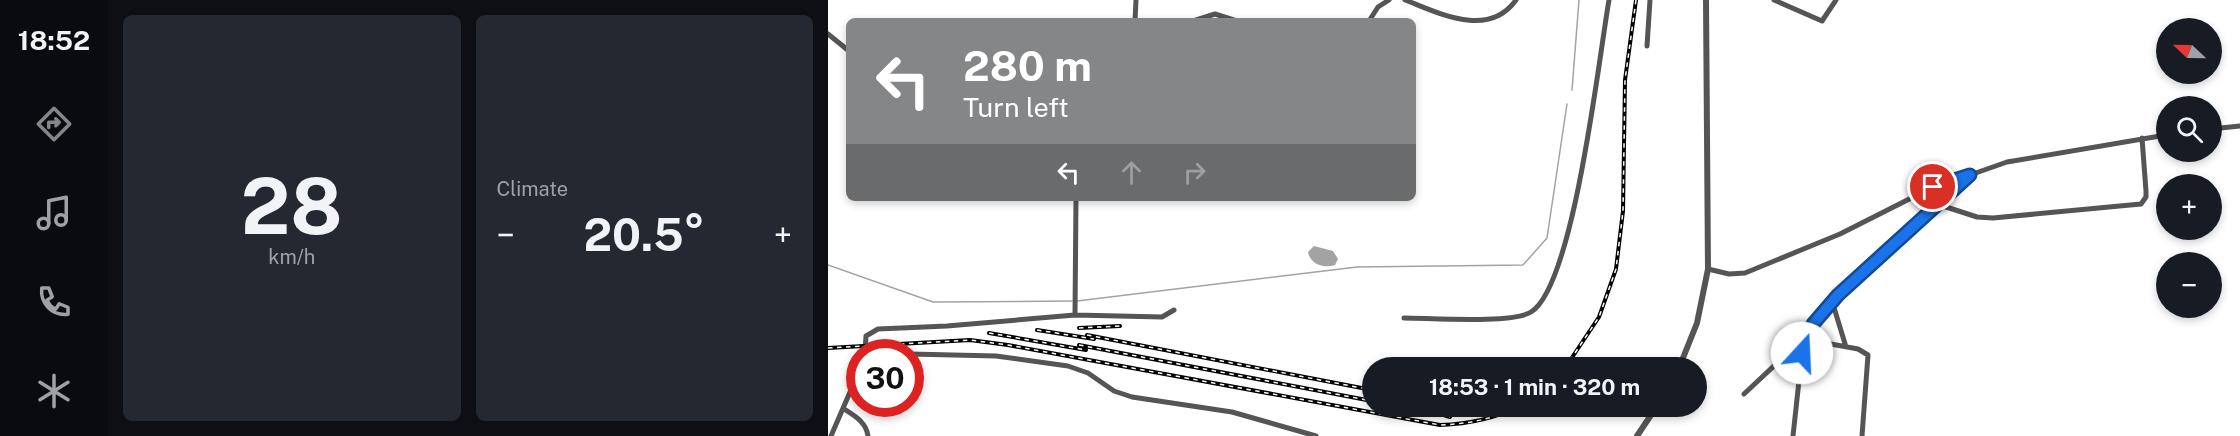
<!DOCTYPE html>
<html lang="en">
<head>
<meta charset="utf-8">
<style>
  :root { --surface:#171b24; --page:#242831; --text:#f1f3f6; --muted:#9ea1a6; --accent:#858687 }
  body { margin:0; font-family:"Public Sans",sans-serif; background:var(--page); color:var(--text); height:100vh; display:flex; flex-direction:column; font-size:22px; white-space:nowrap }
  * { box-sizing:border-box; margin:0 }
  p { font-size:20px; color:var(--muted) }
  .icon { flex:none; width:33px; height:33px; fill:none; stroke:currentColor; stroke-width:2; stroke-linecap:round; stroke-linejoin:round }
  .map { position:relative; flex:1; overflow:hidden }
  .sheet { display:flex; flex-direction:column; gap:15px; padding:15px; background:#0d0f14; width:720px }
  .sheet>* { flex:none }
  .top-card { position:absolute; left:18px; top:18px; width:570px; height:183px; border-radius:9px; box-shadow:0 3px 9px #0003; background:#858687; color:#fff; overflow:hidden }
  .needle { width:39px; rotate:292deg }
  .tools { position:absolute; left:1328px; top:18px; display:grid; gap:12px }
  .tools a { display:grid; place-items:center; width:66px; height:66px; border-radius:50%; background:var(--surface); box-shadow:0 3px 9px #0003; font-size:30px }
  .speed { position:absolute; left:18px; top:339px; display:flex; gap:12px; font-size:30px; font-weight:700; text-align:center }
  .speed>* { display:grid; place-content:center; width:78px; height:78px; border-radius:50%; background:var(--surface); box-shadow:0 3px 9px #0003; line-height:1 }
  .speed .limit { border:9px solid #d22; background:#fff; color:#111 }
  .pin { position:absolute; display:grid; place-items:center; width:51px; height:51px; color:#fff; margin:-26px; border:3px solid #fff; border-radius:50%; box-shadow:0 2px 6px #0007 }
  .me { position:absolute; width:66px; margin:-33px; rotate:20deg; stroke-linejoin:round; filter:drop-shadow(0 0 4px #0008) }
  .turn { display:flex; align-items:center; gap:21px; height:126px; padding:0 18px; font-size:27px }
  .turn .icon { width:78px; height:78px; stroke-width:2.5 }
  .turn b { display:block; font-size:42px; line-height:51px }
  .lanes { display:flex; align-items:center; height:57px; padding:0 18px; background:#0003; justify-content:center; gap:30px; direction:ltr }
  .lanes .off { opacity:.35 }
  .big { font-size:45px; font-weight:700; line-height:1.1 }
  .sheet .card { flex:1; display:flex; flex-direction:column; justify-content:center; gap:9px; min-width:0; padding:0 21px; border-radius:9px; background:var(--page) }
  .sheet .dial { align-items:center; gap:0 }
  .dial b { font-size:78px; line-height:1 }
  .heat { display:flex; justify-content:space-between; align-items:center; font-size:33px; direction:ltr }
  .sheet .tiles { flex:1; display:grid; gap:15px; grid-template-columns:repeat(2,1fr) }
  .trip { position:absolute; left:534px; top:357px; width:345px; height:60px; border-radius:30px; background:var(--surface); box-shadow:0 3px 9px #0003; font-weight:700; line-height:60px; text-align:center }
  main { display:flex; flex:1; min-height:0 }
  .menu { display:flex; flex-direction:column; width:108px; justify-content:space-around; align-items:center; background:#090b0e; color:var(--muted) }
  .menu .icon { width:42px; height:42px }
  .menu .on { color:var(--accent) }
  .menu b { font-size:27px; color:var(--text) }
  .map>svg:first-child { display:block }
</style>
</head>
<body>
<main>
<nav class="menu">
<b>18:52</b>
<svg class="icon on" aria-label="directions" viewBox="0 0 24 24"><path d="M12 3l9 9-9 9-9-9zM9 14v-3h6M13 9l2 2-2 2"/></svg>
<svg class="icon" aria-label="music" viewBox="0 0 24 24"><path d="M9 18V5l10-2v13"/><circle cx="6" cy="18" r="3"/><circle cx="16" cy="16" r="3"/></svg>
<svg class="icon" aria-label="phone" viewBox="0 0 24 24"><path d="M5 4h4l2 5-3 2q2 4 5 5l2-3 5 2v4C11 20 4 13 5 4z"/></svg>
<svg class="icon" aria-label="climate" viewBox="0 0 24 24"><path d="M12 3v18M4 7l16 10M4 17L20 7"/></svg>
</nav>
<section class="sheet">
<div class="tiles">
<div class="card dial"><b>28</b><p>km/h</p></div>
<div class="card"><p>Climate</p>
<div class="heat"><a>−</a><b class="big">20.5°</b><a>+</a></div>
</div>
</div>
</section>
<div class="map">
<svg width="1412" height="436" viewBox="0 0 1412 436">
  <rect width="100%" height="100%" fill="#fff"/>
  <!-- water -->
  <path fill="#a3a3a3" d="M 486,246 L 505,251 L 510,259 L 507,265 C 496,269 482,264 480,252 Z"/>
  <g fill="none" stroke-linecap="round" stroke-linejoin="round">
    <!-- stream -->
    <path stroke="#a3a3a3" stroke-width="1.5" d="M 744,90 L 751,0
      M 0,265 L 105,302 L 244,301
      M 249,301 L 529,267 L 695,265 L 719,238 L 739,104"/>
    <!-- minor -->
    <path stroke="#555" stroke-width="5" d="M 577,0 C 611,13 660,39 688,0
      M 946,0 L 994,21 L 1008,0
      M 307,21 L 308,0
      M 365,21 L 387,14 L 409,21
      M 541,21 L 550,7 L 561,0
      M 0,34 L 21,51
      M 819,46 L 822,0
      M 1383,129 L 1412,126
      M 1109,204 L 1149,217 L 1165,218 L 1313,204 L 1318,197 L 1318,191 L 1314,138
      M 880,269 L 901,274 L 917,273 L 1012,234 L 1115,182 L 1141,175
      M 1004,301 L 1018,347
      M 247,315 L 248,198
      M 576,318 C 602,318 684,324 703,312 C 746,286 771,56 781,0
      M 976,339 L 1030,349 L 1040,355 L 1034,436
      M 37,352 L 38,336 L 50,329 L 119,326 L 247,315 L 334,317 L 346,310
      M 82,354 L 168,356 L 240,366 L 260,373 L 286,391 L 304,397 L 404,412 L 488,436
      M 916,394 L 965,348 L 975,345
      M 16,409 C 27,416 38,422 40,436
      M 3,436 L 32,369
      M 965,436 L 974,353 L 976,339 L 985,324 L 1010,295 L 1142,175 L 1179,162 L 1338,135"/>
    <!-- tertiary -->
    <path stroke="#555" stroke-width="6" d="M 851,368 L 869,323 L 880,269 L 878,0
      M 809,436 L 829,406"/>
    <defs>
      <path id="rail" d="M 251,328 L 292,326
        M 209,330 L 266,339
        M 161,333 L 258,350
        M 259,335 L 544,390
        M 251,345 L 544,401
        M 0,348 L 142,340 L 180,345 L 612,425 C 640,424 666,419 692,406
        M 737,368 L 771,317 L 788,269 L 795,211 L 797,80 L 808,0
        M 587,406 L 622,417"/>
    </defs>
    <!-- rail casing -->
    <use href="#rail" stroke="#000" stroke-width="4"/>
    <!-- rail -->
    <use href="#rail" stroke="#fff" stroke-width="1.5" stroke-dasharray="4.5" stroke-linecap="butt"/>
  </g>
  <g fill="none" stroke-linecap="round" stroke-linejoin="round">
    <defs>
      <path id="route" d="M 974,353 L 976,339 L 985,324 L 1010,295 L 1142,175 L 1105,187"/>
    </defs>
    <!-- route casing -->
    <use href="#route" stroke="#114b97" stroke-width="15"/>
    <!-- route -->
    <use href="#route" stroke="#1a73e8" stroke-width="10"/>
  </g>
</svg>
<div class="tools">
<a><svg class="needle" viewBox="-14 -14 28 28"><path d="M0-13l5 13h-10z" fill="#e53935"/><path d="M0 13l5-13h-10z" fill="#9ea1a6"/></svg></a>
<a><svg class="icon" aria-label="search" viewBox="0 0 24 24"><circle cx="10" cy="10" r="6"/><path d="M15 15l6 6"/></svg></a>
<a>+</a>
<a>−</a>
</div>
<div class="speed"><div class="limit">30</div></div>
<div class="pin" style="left:1105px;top:187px;background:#d93025"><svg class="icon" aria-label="arrive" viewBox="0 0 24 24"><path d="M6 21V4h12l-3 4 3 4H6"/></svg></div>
<svg class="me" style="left:974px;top:353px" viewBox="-20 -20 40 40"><circle r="19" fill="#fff"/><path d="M0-13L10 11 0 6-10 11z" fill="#1a73e8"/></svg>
<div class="trip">18:53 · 1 min · 320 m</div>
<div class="top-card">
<div class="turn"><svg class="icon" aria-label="left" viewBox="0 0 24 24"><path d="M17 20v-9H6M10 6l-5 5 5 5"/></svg><div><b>280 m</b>Turn left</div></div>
<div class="lanes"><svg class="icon" aria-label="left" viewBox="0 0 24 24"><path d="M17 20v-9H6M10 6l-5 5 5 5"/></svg><svg class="icon off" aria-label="ahead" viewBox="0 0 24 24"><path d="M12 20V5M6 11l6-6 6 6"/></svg><svg class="icon off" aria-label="right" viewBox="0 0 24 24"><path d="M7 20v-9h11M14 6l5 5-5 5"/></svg></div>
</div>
</div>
</main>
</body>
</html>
